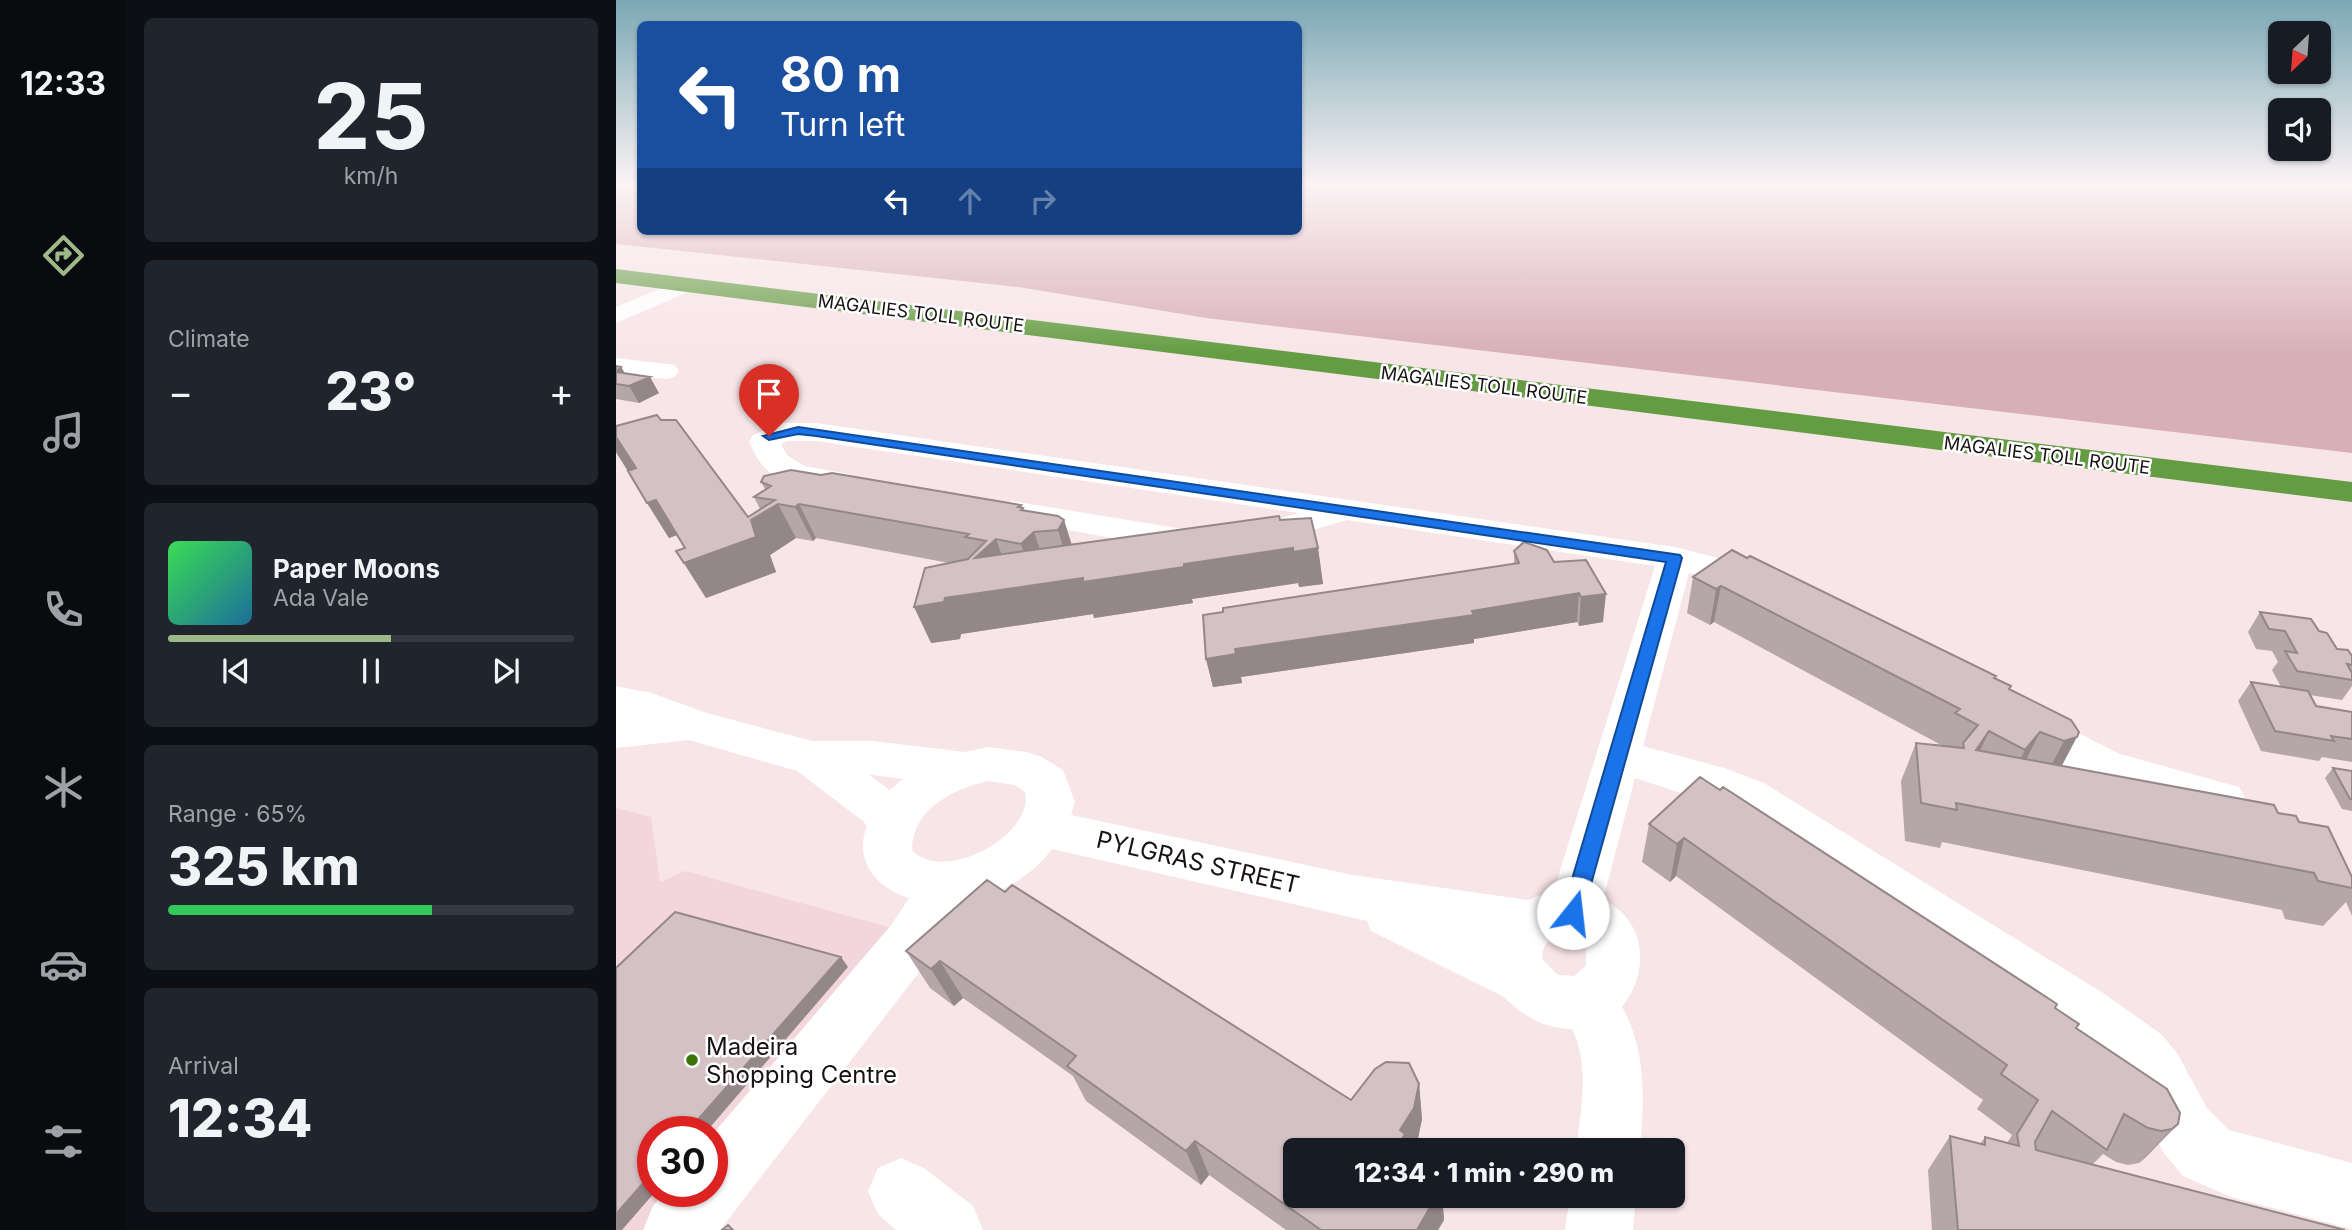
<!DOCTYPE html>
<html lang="en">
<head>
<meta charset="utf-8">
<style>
  :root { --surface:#171b24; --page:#20242c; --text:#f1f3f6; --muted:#9ea1a6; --line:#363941; --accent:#9eb989 }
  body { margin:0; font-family:Inter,sans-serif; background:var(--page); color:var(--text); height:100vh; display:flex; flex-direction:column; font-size:26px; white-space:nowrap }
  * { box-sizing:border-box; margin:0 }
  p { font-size:23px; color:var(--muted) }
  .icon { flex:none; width:38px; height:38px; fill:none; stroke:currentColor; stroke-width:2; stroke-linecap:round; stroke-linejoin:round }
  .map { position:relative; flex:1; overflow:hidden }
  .panel { display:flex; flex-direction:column; gap:18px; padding:18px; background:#0d0f14; width:490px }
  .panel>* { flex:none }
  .hud { position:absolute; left:21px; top:21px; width:665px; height:214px; border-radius:10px; box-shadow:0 2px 5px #0004; background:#1a4fa0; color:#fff; overflow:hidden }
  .needle { width:46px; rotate:205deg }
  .buttons { position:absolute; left:1652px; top:21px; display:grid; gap:14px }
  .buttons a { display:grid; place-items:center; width:63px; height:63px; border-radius:10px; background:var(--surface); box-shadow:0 2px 5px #0004; font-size:35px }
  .speed { position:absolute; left:21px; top:1116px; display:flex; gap:14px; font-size:35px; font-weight:700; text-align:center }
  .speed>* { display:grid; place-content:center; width:91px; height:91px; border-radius:50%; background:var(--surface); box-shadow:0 2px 5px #0004; line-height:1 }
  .speed .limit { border:10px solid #d22; background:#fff; color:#111 }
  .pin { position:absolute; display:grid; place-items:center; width:60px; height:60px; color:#fff; margin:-72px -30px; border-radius:50% 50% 50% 0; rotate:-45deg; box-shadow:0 0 7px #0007 }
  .pin .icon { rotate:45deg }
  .me { position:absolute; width:77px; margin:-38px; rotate:16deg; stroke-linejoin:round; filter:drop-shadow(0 0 5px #0008) }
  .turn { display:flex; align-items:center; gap:24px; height:147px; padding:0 28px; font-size:32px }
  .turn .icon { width:91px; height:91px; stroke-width:2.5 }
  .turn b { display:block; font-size:49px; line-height:60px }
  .lanes { display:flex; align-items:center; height:66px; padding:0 28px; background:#0003; justify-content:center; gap:35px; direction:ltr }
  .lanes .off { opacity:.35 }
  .big { font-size:52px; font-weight:800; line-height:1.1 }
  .panel .card { flex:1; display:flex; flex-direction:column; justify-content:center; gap:10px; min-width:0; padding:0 24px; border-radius:10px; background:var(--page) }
  .panel .dial { align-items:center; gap:0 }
  .dial b { font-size:91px; line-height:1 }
  .song { display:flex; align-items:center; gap:21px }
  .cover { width:84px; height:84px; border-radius:10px; background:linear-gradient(135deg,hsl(130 70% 55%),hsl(200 70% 35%)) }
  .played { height:7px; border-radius:4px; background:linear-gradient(90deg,var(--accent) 55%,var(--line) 55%) }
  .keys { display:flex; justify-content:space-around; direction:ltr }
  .heat { display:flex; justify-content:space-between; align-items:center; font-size:38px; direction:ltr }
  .charge { height:10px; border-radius:5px; background:linear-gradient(90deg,#34c759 65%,var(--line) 0) }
  .trip { position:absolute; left:667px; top:1138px; width:402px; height:70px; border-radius:10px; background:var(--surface); box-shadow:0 2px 5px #0004; font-weight:800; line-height:70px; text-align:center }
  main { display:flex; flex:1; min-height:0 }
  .tab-bar { display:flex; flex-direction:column; width:126px; justify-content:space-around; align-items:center; background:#090b0e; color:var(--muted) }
  .tab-bar .icon { width:49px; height:49px }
  .tab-bar .on { color:var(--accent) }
  .tab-bar b { font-size:32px; color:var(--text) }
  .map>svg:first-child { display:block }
</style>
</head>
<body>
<main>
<nav class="tab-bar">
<b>12:33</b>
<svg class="icon on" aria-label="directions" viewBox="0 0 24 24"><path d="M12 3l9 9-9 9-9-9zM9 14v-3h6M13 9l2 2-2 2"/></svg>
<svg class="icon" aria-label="music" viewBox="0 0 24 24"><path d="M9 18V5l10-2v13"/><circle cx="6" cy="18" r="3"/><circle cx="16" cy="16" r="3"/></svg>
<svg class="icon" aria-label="phone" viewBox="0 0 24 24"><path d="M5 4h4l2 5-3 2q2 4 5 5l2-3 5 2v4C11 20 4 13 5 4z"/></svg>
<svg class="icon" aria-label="climate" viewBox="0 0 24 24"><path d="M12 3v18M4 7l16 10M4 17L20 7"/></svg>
<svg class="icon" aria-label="car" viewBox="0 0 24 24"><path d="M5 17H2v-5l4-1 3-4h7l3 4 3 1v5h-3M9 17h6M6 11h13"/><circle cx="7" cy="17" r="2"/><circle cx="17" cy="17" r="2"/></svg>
<svg class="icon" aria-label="filters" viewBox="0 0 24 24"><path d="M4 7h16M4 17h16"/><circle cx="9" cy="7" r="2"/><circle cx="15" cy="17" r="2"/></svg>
</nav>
<section class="panel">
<div class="card dial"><b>25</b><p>km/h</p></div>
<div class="card"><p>Climate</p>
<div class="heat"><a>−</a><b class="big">23°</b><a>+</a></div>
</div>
<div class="card">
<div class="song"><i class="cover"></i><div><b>Paper Moons</b><p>Ada Vale</p></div></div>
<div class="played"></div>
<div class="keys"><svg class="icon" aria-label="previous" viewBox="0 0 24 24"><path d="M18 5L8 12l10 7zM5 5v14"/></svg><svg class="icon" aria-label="pause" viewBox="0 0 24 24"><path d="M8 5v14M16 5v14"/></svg><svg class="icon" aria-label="next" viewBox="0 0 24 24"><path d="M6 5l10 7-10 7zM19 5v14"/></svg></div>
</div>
<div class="card"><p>Range · 65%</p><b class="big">325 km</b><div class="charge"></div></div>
<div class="card"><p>Arrival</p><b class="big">12:34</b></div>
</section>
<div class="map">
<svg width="1736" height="1230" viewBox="0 0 1736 1230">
  <rect width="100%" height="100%" fill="#f8e5e8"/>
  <!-- built -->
  <path fill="#f2d6db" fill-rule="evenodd" d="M 0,808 L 35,817 L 44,882 L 69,871 L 320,940 L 87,1230 L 0,1230 ZM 37,1132 L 96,1132 L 96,1192 L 37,1192 Z"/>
  <!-- green -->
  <path fill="#d8afb7" d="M 0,183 L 24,183 L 24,231 L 682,231 L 683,183 L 1736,183 L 1736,453 L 590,318 L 403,287 L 0,244 Z"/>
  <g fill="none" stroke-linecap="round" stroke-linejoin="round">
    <!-- stream -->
    <path stroke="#789768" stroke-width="5" d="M 1711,183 L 1736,185"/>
    <!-- minor -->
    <path fill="#fff" fill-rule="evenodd" d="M 71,277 L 82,284 L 79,289 L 0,323 L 0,307 Z
      M 0,358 L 59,365 L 63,371 L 59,377 L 50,379 L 0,374 Z
      M 165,423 L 200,423 L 1059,547 L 1156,572 L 1161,580 L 1156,588 L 1143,591 L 1073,573 L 1027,746 L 1108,768 L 1148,783 L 1487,993 L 1545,1034 L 1561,1053 L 1591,1108 L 1613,1130 L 1736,1163 L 1736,1229 L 1615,1197 L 1567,1176 L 1547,1152 L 1519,1095 L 1503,1076 L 1447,1031 L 1114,809 L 1019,778 L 987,900 C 1031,920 1034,972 1006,1007 C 1031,1051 1028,1101 1024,1150 L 960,1150 C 965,1112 974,1065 956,1029 C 930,1029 906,1016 888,997 L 755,931 L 751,921 L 436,849 C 415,877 382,896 347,902 L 314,958 L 104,1230 L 27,1230 L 37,1206 L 49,1192 L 96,1192 L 96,1135 L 276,924 L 293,898 C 261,888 237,861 251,826 L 247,821 L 181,771 L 73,740 L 0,748 L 0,686 L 35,693 L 91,713 L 196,741 L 257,741 L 349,752 L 372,747 L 410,752 L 426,757 L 447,770 L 459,802 L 455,815 L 737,875 L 912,900 L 938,890 L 1039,566 L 731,520 L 644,545 L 632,542 L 627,535 L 632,528 L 683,513 L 200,441 L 171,441 L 165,444 L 171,455 L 188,466 L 233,474 L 238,481 L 233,488 C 211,493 167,486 150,469 C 142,461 137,451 133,441 L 137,435 ZM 253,775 L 257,775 L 287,779 L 274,790 ZM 372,781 L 399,785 L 409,792 C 419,835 327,885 296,850 C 296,809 337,789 372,781 ZM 943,935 L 956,936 L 970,948 L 970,966 L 958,976 L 942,975 L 926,959 C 927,945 930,941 943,935 Z
      M 396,501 L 585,532 L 597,536 L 603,543 L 597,550 L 585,554 L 384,518 L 379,511 L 384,504 Z
      M 1408,708 L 1423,713 L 1504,754 L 1623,787 L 1630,800 L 1623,813 L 1606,818 C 1554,803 1413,770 1386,724 L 1393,713 Z
      M 285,1158 L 308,1168 L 357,1206 L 367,1230 L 280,1230 L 262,1214 L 252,1191 L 262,1168 Z
      M 954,1195 L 1020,1195 L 1017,1230 L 949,1230 Z"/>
    <!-- highway -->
    <path fill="#639c42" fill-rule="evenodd" d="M 0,269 L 1736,482 L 1736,502 L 0,283 Z"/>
  </g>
  <!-- wall -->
  <path fill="#b5a6a9" d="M 0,366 L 5,367 L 9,373 L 43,393 L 23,403 L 0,399 Z
    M 45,420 L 132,517 L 144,509 L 138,497 L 149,489 L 145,482 L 205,475 L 405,505 L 408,510 L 448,520 L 455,544 L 664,520 L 702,548 L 707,584 L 683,587 L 682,583 L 576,599 L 577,603 L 478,618 L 477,614 L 345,634 L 344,639 L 315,643 L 333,563 L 200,538 L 197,541 L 180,538 L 154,555 L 160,572 L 90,598 L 60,551 L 69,548 L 61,535 L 53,538 L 0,452 L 0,424 L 1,426 Z
    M 1116,550 L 1380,676 L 1379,679 L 1393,689 L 1455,720 L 1445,766 L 1662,813 L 1683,822 L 1736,877 L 1736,916 L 1730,902 L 1707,926 L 1669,919 L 1666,910 L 1326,842 L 1324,848 L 1289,841 L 1285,781 L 1300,743 L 1325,745 L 1098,622 L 1094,625 L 1071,613 L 1077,577 Z
    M 898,551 L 938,562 L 987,622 L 963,626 L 961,622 L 858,639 L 858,643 L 625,677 L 626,683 L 597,687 L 590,659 L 898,564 Z
    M 1644,612 L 1703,631 L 1721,649 L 1736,656 L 1736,686 L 1726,700 L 1694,695 L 1700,706 L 1736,712 L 1736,762 L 1706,757 L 1703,761 L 1645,751 L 1622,701 L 1635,682 L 1665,687 L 1656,670 L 1662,662 L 1656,651 L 1640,649 L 1632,632 Z
    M 1717,768 L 1736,771 L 1736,811 L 1726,809 L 1709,778 Z
    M 1084,777 L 1439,1008 L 1562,1124 L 1523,1163 L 1512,1165 L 1500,1162 L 1487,1154 L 1477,1164 L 1729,1230 L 1316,1230 L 1312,1170 L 1334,1136 L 1364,1144 L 1369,1137 L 1391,1143 L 1396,1135 L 1361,1109 L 1367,1100 L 1060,876 L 1054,882 L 1026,862 L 1033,824 Z
    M 389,892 L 735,1100 L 803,1084 L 806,1119 L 801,1143 L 679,1195 L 826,1195 L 828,1220 L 822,1230 L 670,1230 L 593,1175 L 585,1185 L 470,1101 L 457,1076 L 347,998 L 338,1006 L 314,988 L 290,951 Z"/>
  <!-- shaded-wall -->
  <path fill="#948789" d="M 5,367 L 14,383 L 0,372 Z
    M 34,377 L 43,393 L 23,403 L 13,386 Z
    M 0,437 L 19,468 L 12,471 L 0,452 Z
    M 40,500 L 61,535 L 53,538 L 31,503 Z
    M 162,504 L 180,538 L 154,555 L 160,572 L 90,598 L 68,563 Z
    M 183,504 L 200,538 L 197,541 L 179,507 Z
    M 405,505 L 416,534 L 418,532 L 430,567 L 417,579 L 405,544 L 402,507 Z
    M 448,520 L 459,555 L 453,566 L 442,530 Z
    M 380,539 L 393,575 L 568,564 L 677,548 L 682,583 L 576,599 L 577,603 L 478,618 L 477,614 L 345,634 L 344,639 L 315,643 L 298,607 L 329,598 L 359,558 Z
    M 702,548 L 707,584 L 683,587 L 677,552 Z
    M 1105,586 L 1098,622 L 1094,625 L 1100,589 Z
    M 963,593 L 961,622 L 858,639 L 858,643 L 625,677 L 626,683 L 597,687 L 590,659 L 619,649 Z
    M 990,594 L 987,622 L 963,626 L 965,597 Z
    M 1373,731 L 1356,769 L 1360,750 Z
    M 1424,732 L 1405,770 L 1390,787 L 1409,750 Z
    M 1461,737 L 1441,775 L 1428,779 L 1448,741 Z
    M 1068,838 L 1060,876 L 1054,882 L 1061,844 Z
    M 225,957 L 232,967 L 90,1132 L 71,1132 Z
    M 324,961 L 347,998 L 338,1006 L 315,969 Z
    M 803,1084 L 806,1119 L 801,1143 L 797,1150 L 782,1150 L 784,1130 Z
    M 1562,1124 L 1529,1158 L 1523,1163 L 1556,1129 Z
    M 579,1141 L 593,1175 L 585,1185 L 570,1151 Z
    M 37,1172 L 37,1192 L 39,1192 L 6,1230 L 0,1230 L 0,1214 Z
    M 821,1195 L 826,1195 L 828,1220 L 822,1230 L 801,1230 Z"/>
  <!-- building -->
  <path fill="#d3c1c4" stroke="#948789" stroke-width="2" d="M 0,366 L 5,367 L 0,372 L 34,377 L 13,386 L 0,384 Z
    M 41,415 L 45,420 L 60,420 L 132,517 L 159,500 L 138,497 L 155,486 L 145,482 L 148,476 L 175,470 L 205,475 L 216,473 L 405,505 L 402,507 L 407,508 L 405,510 L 442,516 L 448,520 L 442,530 L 418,532 L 405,544 L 380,539 L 359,558 L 663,516 L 664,520 L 695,518 L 702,548 L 677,552 L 677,548 L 568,564 L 568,567 L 467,582 L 467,578 L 329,598 L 328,602 L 298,607 L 309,568 L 352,559 L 370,541 L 349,537 L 353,534 L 183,504 L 179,507 L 162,504 L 135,520 L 140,537 L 68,563 L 60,551 L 69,548 L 40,500 L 31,503 L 12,471 L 20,468 L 0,437 L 0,426 Z
    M 908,542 L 931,550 L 938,562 L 970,560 L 990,594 L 965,597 L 963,593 L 856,611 L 858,615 L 619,649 L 620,654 L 590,659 L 587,615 L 607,612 L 607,608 L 903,563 L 898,551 Z
    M 1116,550 L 1131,558 L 1134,556 L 1380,676 L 1378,678 L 1395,686 L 1393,689 L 1455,720 L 1463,732 L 1461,737 L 1448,741 L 1424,732 L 1409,750 L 1373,731 L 1360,750 L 1658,805 L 1662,813 L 1680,816 L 1683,822 L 1712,827 L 1736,877 L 1736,888 L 1702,881 L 1698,873 L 1340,803 L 1341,810 L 1305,803 L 1300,743 L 1348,748 L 1347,743 L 1362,725 L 1339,713 L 1344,709 L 1105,586 L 1100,589 L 1077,577 Z
    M 1644,612 L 1695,619 L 1703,631 L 1711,633 L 1721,649 L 1732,650 L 1736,656 L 1736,665 L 1731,664 L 1736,673 L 1736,680 L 1681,671 L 1669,651 L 1681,653 L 1669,631 L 1653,629 Z
    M 1635,682 L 1692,691 L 1700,706 L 1736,712 L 1736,739 L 1715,736 L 1718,741 L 1659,731 Z
    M 1717,768 L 1736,771 L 1736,799 L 1734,799 Z
    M 1084,777 L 1104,790 L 1107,787 L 1441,1004 L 1439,1008 L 1463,1024 L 1460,1028 L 1551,1089 L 1564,1113 L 1562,1124 L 1556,1129 L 1545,1131 L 1532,1128 L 1508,1114 L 1491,1150 L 1436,1111 L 1419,1142 L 1420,1150 L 1729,1230 L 1342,1230 L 1334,1136 L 1369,1145 L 1369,1137 L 1403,1146 L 1401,1134 L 1422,1100 L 1385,1074 L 1391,1065 L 1068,838 L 1061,844 L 1033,824 Z
    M 371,880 L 389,892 L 396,885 L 735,1100 L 759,1069 L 770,1062 L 793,1063 L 803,1084 L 798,1108 L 784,1130 L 789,1134 L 781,1147 L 786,1150 L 679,1150 L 679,1195 L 821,1195 L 801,1230 L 705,1230 L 579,1141 L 570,1151 L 451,1066 L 460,1056 L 324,961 L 315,969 L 290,951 Z
    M 59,912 L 225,957 L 71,1132 L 37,1132 L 37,1172 L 0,1214 L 0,968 Z
    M 112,1225 L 117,1230 L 106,1230 Z"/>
  <!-- sky -->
  <linearGradient id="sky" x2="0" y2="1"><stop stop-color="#7ba8b5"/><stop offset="0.52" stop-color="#fcf3f5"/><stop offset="1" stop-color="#fcf3f5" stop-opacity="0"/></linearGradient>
  <rect width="1736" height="355" fill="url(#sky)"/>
  <!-- route -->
  <path fill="#1a73e8" stroke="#114b97" stroke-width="2" d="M 182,427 L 1064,555 L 1066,558 L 965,920 L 957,923 L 949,920 L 946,913 L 1050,562 L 200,436 L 182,434 L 153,440 L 147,436 Z"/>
  <!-- markers -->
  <circle fill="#397304" stroke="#fff" stroke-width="2.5" cx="76" cy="1060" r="7"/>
  <g text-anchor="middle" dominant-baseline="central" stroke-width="5" stroke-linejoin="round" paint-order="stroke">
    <!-- far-street labels -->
    <g font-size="18" fill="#181213" stroke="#fff">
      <text transform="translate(305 313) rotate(7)">MAGALIES TOLL ROUTE</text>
      <text transform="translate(868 385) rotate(7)">MAGALIES TOLL ROUTE</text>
      <text transform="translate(1431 455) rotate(7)">MAGALIES TOLL ROUTE</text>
    </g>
    <!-- near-street labels -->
    <g font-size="24" fill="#181213" stroke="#fff">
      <text transform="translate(582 862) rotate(13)">PYLGRAS STREET</text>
    </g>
    <!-- near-poi labels -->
    <g font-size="24" fill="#181213" stroke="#fff" text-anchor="start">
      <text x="90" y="1046">Madeira<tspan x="90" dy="28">Shopping Centre</tspan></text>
    </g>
  </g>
</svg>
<div class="buttons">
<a><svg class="needle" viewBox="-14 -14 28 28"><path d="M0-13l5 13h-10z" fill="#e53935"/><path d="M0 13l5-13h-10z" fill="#9ea1a6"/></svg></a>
<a><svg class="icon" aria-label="sound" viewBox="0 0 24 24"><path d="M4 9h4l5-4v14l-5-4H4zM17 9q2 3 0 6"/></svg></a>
</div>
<div class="speed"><div class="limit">30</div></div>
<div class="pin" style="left:153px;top:436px;background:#d93025"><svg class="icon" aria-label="arrive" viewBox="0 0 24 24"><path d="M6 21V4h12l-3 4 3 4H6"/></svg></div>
<svg class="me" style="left:957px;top:913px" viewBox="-20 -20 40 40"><circle r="19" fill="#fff"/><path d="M0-13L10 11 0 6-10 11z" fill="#1a73e8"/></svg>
<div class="trip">12:34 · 1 min · 290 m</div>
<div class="hud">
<div class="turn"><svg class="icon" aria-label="left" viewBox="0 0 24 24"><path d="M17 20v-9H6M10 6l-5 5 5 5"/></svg><div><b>80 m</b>Turn left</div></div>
<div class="lanes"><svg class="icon" aria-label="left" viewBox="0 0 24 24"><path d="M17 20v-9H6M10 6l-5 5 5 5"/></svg><svg class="icon off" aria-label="ahead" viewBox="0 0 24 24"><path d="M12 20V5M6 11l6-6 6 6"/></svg><svg class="icon off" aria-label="right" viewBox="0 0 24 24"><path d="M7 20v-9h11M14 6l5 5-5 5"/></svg></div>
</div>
</div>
</main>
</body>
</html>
